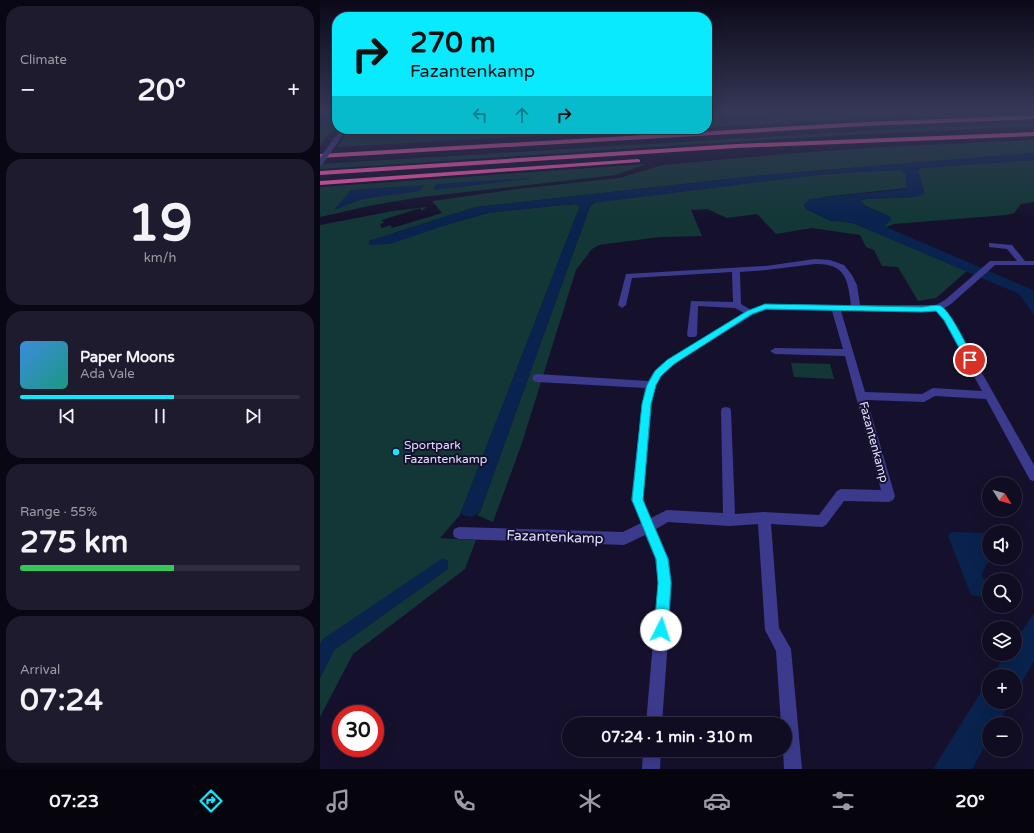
<!DOCTYPE html>
<html lang="en">
<head>
<meta charset="utf-8">
<style>
  :root { --surface:#100d22; --page:#1e1b2f; --text:#f1f3f6; --muted:#9c9ca5; --line:#302d40; --accent:#09eaff }
  body { margin:0; font-family:"Varela Round",sans-serif; background:var(--page); color:var(--text); height:100vh; display:flex; flex-direction:column; font-size:15px; white-space:nowrap }
  * { box-sizing:border-box; margin:0 }
  p { font-size:13px; color:var(--muted) }
  .icon { flex:none; width:22px; height:22px; fill:none; stroke:currentColor; stroke-width:2; stroke-linecap:round; stroke-linejoin:round }
  .map { position:relative; flex:1; overflow:hidden }
  .side { display:flex; flex-direction:column; gap:6px; padding:6px; background:#090713; width:320px }
  .side>* { flex:none }
  .guide { position:absolute; left:12px; top:12px; width:380px; height:122px; border-radius:16px; box-shadow:0 4px 16px #0002,0 0 0 1px var(--line); background:#09eaff; color:#111; overflow:hidden }
  .needle { width:26px; rotate:127deg }
  .buttons { position:absolute; left:662px; top:477px; display:grid; gap:8px }
  .buttons a { display:grid; place-items:center; width:40px; height:40px; border-radius:50%; background:var(--surface); box-shadow:0 4px 16px #0002,0 0 0 1px var(--line); font-size:20px }
  .speed { position:absolute; left:12px; top:705px; display:flex; gap:8px; font-size:20px; font-weight:700; text-align:center }
  .speed>* { display:grid; place-content:center; width:52px; height:52px; border-radius:50%; background:var(--surface); box-shadow:0 4px 16px #0002,0 0 0 1px var(--line); line-height:1 }
  .speed .limit { border:6px solid #d22; background:#fff; color:#111 }
  .pin { position:absolute; display:grid; place-items:center; width:34px; height:34px; color:#fff; margin:-17px; border:2px solid #fff; border-radius:50%; box-shadow:0 1px 4px #0007 }
  .me { position:absolute; width:44px; margin:-22px; rotate:4deg; stroke-linejoin:round; filter:drop-shadow(0 0 3px #0008) }
  .turn { display:flex; align-items:center; gap:14px; height:84px; padding:0 12px; font-size:18px }
  .turn .icon { width:52px; height:52px; stroke-width:2.5 }
  .turn b { display:block; font-size:28px; line-height:34px }
  .lanes { display:flex; align-items:center; height:38px; padding:0 12px; background:#0003; justify-content:center; gap:20px; direction:ltr }
  .lanes .off { opacity:.35 }
  .big { font-size:30px; font-weight:800; line-height:1.1 }
  .side .card { flex:1; display:flex; flex-direction:column; justify-content:center; gap:6px; min-width:0; padding:0 14px; border-radius:16px; background:var(--page) }
  .side .dial { align-items:center; gap:0 }
  .dial b { font-size:52px; line-height:1 }
  .song { display:flex; align-items:center; gap:12px }
  .cover { width:48px; height:48px; border-radius:6px; background:linear-gradient(135deg,hsl(210 70% 55%),hsl(170 70% 35%)) }
  .played { height:4px; border-radius:2px; background:linear-gradient(90deg,var(--accent) 55%,var(--line) 55%) }
  .keys { display:flex; justify-content:space-around; direction:ltr }
  .heat { display:flex; justify-content:space-between; align-items:center; font-size:22px; direction:ltr }
  .charge { height:6px; border-radius:3px; background:linear-gradient(90deg,#34c759 55%,var(--line) 0) }
  .trip { position:absolute; left:242px; top:717px; width:230px; height:40px; border-radius:20px; background:var(--surface); box-shadow:0 4px 16px #0002,0 0 0 1px var(--line); font-weight:800; line-height:40px; text-align:center }
  .tab-bar { display:flex; height:64px; justify-content:space-around; align-items:center; background:#06050e; color:var(--muted) }
  .tab-bar .icon { width:28px; height:28px }
  .tab-bar .on { color:var(--accent) }
  .tab-bar b { font-size:18px; color:var(--text) }
  main { display:flex; flex:1; min-height:0 }
  .map>svg:first-child { display:block }
</style>
</head>
<body>
<main>
<section class="side">
<div class="card"><p>Climate</p>
<div class="heat"><a>−</a><b class="big">20°</b><a>+</a></div>
</div>
<div class="card dial"><b>19</b><p>km/h</p></div>
<div class="card">
<div class="song"><i class="cover"></i><div><b>Paper Moons</b><p>Ada Vale</p></div></div>
<div class="played"></div>
<div class="keys"><svg class="icon" aria-label="previous" viewBox="0 0 24 24"><path d="M18 5L8 12l10 7zM5 5v14"/></svg><svg class="icon" aria-label="pause" viewBox="0 0 24 24"><path d="M8 5v14M16 5v14"/></svg><svg class="icon" aria-label="next" viewBox="0 0 24 24"><path d="M6 5l10 7-10 7zM19 5v14"/></svg></div>
</div>
<div class="card"><p>Range · 55%</p><b class="big">275 km</b><div class="charge"></div></div>
<div class="card"><p>Arrival</p><b class="big">07:24</b></div>
</section>
<div class="map">
<svg width="714" height="769" viewBox="0 0 714 769">
  <rect width="100%" height="100%" fill="#15112d"/>
  <!-- green -->
  <path fill="#133736" fill-rule="evenodd" d="M 11,112 L 17,112 L 17,125 L 0,145 L 0,124 Z
    M 387,112 L 540,112 L 387,120 Z
    M 564,112 L 714,112 L 593,116 L 387,127 L 387,121 Z
    M 714,124 L 714,127 C 476,135 238,154 0,169 L 0,164 L 611,127 Z
    M 29,129 L 57,129 L 57,131 L 76,129 L 212,129 L 167,131 L 166,133 L 239,129 L 339,129 L 18,147 Z
    M 714,140 L 714,153 L 445,175 L 156,207 L 49,241 L 50,245 L 58,244 L 168,213 L 232,206 L 256,204 L 260,206 L 140,515 L 120,538 L 156,540 L 145,569 L 33,654 L 0,717 L 0,678 L 14,650 L 128,569 L 3,639 L 0,645 L 0,225 L 73,211 L 107,207 L 102,211 L 100,208 L 62,220 L 64,223 L 60,224 L 62,228 L 70,225 L 72,228 L 122,213 L 112,201 L 197,189 L 299,178 L 343,165 L 463,154 L 563,147 Z
    M 714,160 L 714,202 L 701,204 L 694,213 L 686,215 L 574,224 L 566,227 L 563,226 L 571,220 C 563,210 550,211 541,202 L 541,200 L 547,199 L 594,197 L 604,192 L 598,171 L 601,168 Z
    M 327,164 L 296,175 L 102,197 L 53,205 L 0,217 L 0,187 ZM 31,190 L 63,195 L 42,199 L 16,209 Z
    M 574,170 L 580,170 L 586,174 L 586,188 L 504,197 L 484,205 L 486,209 L 509,220 L 533,223 L 647,271 L 616,298 L 598,301 L 578,267 L 562,266 L 554,250 L 546,247 L 540,235 L 492,228 L 456,234 L 437,214 L 407,218 L 387,209 L 371,210 L 382,236 L 340,237 L 279,245 L 272,249 L 256,270 L 202,443 L 173,522 L 157,515 L 160,512 L 270,206 L 276,202 L 504,174 Z
    M 471,363 L 510,364 L 514,379 L 474,377 Z"/>
  <!-- water -->
  <path fill="#09234e" d="M 540,112 L 564,112 L 387,121 L 387,120 Z
    M 714,153 L 714,160 L 601,168 L 598,171 L 604,192 L 603,195 L 594,197 L 547,199 L 542,200 L 541,202 L 548,208 L 570,216 L 571,220 L 564,226 L 713,290 L 714,315 L 699,294 L 533,223 L 509,220 L 486,209 L 484,205 L 489,199 L 586,189 L 586,174 L 580,170 L 504,174 L 273,203 L 270,206 L 160,512 L 152,517 L 142,515 L 141,512 L 260,206 L 256,204 L 232,206 L 168,213 L 132,223 L 70,244 L 50,245 L 49,241 L 156,207 L 445,175 Z
    M 210,178 L 210,179 L 113,190 L 116,184 Z
    M 104,185 L 100,191 L 42,199 L 14,210 L 31,190 Z
    M 631,532 L 669,533 L 669,558 L 673,558 L 665,566 L 662,576 L 669,588 L 662,597 L 651,595 L 628,536 Z
    M 123,558 L 128,561 L 128,569 L 14,650 L 0,678 L 0,645 L 3,639 Z
    M 714,614 L 714,661 L 695,694 L 695,676 L 671,676 L 686,654 L 695,654 L 695,641 Z
    M 669,679 L 669,702 L 690,702 L 678,724 L 669,724 L 669,739 L 652,769 L 613,769 Z"/>
  <g fill="none" stroke-linecap="round" stroke-linejoin="round">
    <!-- minor -->
    <path fill="#3c3a8d" fill-rule="evenodd" d="M 22,129 L 28,129 L 18,141 L 14,141 L 13,140 Z
      M 669,243 L 692,245 L 705,261 L 714,261 L 714,265 L 675,265 L 631,304 L 623,309 L 631,318 L 714,465 L 714,481 L 710,480 L 666,399 L 615,396 L 604,402 L 547,400 L 575,496 L 573,500 L 569,502 L 524,501 L 506,525 L 502,527 L 451,524 L 459,628 L 471,649 L 482,769 L 464,769 L 463,750 L 465,750 L 465,724 L 461,724 L 456,651 L 445,630 L 438,524 L 409,526 L 348,522 L 336,529 L 349,559 L 352,583 L 342,724 L 326,724 L 338,583 L 335,559 L 325,535 L 304,545 L 139,539 L 134,537 L 133,533 L 134,529 L 139,527 L 303,532 L 321,523 L 311,500 L 322,404 L 325,388 L 217,382 L 214,381 L 212,378 L 214,375 L 217,374 L 328,381 L 335,370 L 347,360 L 424,313 L 415,308 L 378,306 L 377,335 L 375,337 L 369,337 L 367,335 L 371,301 L 413,302 L 412,272 L 312,278 L 306,305 L 302,308 L 298,305 L 306,274 L 446,266 L 495,259 L 510,260 L 524,265 L 532,275 L 537,285 L 540,305 L 616,305 L 625,300 L 670,261 L 697,261 L 687,249 L 669,247 ZM 495,264 C 525,263 528,279 531,305 L 445,304 L 431,310 L 421,304 L 420,272 L 446,270 ZM 446,310 L 512,311 L 523,349 L 455,348 L 450,351 L 455,354 L 525,356 L 561,490 L 521,489 L 517,491 L 499,515 L 444,512 L 415,514 L 411,411 L 410,408 L 406,407 L 402,408 L 401,411 L 403,513 L 347,510 L 331,518 L 323,500 L 332,404 L 336,385 L 341,376 L 353,364 L 433,315 ZM 521,311 L 616,311 L 623,320 L 662,391 L 613,388 L 602,394 L 545,392 Z
      M 323,750 L 341,750 L 340,769 L 322,769 Z"/>
    <!-- highway -->
    <path fill="#ff58ab" fill-rule="evenodd" d="M 714,115 L 714,119 L 545,126 L 0,158 L 0,154 L 545,122 Z
      M 714,132 L 714,136 L 416,148 L 0,175 L 0,171 L 416,144 Z
      M 318,159 L 320,160 L 320,162 L 0,185 L 0,181 Z"/>
    <!-- minor-bridge -->
    <path stroke="#3c3a8d" stroke-width="5.5" d="M 0,163 L 16,140"/>
  </g>
  <!-- sky -->
  <linearGradient id="sky" x2="0" y2="1"><stop stop-color="#0c0919"/><stop offset="0.51" stop-color="#353857"/><stop offset="1" stop-color="#353857" stop-opacity="0"/></linearGradient>
  <rect width="714" height="219" fill="url(#sky)"/>
  <!-- route -->
  <path fill="#09eaff" stroke="#0698a6" d="M 445,304 L 602,307 C 606,307 616,304 621,306 C 631,312 648,348 654,360 L 653,362 L 647,362 L 624,320 L 616,311 L 602,312 L 446,309 L 432,314 L 354,364 L 341,376 L 336,385 L 331,404 L 323,500 L 348,559 L 351,583 L 348,630 L 346,635 L 341,637 L 336,635 L 334,630 L 338,583 L 336,559 L 312,500 L 322,404 L 327,385 L 335,371 L 347,360 L 427,311 Z"/>
  <!-- markers -->
  <circle fill="#09eaff" stroke="#15112d" stroke-width="1.5" cx="76" cy="452" r="4"/>
  <g text-anchor="middle" dominant-baseline="central" stroke-width="4" stroke-linejoin="round" paint-order="stroke">
    <!-- street labels -->
    <g font-size="12" fill="#e0ddff" stroke="#15112d">
      <text transform="translate(554 442) rotate(75)">Fazantenkamp</text>
    </g>
    <!-- poi labels -->
    <g font-size="12" fill="#e0ddff" stroke="#15112d" text-anchor="start">
      <text x="84" y="445">Sportpark<tspan x="84" dy="14">Fazantenkamp</tspan></text>
    </g>
    <!-- near-street labels -->
    <g font-size="14" fill="#e0ddff" stroke="#15112d">
      <text transform="translate(235 537) rotate(2)">Fazantenkamp</text>
    </g>
  </g>
</svg>
<div class="buttons">
<a><svg class="needle" viewBox="-14 -14 28 28"><path d="M0-13l5 13h-10z" fill="#e53935"/><path d="M0 13l5-13h-10z" fill="#9c9ca5"/></svg></a>
<a><svg class="icon" aria-label="sound" viewBox="0 0 24 24"><path d="M4 9h4l5-4v14l-5-4H4zM17 9q2 3 0 6"/></svg></a>
<a><svg class="icon" aria-label="search" viewBox="0 0 24 24"><circle cx="10" cy="10" r="6"/><path d="M15 15l6 6"/></svg></a>
<a><svg class="icon" aria-label="layers" viewBox="0 0 24 24"><path d="M12 4l9 5-9 5-9-5zM3 14l9 5 9-5"/></svg></a>
<a>+</a>
<a>−</a>
</div>
<div class="speed"><div class="limit">30</div></div>
<div class="pin" style="left:650px;top:360px;background:#d93025"><svg class="icon" aria-label="arrive" viewBox="0 0 24 24"><path d="M6 21V4h12l-3 4 3 4H6"/></svg></div>
<svg class="me" style="left:341px;top:630px" viewBox="-20 -20 40 40"><circle r="19" fill="#fff"/><path d="M0-13L10 11 0 6-10 11z" fill="#09eaff"/></svg>
<div class="trip">07:24 · 1 min · 310 m</div>
<div class="guide">
<div class="turn"><svg class="icon" aria-label="right" viewBox="0 0 24 24"><path d="M7 20v-9h11M14 6l5 5-5 5"/></svg><div><b>270 m</b>Fazantenkamp</div></div>
<div class="lanes"><svg class="icon off" aria-label="left" viewBox="0 0 24 24"><path d="M17 20v-9H6M10 6l-5 5 5 5"/></svg><svg class="icon off" aria-label="ahead" viewBox="0 0 24 24"><path d="M12 20V5M6 11l6-6 6 6"/></svg><svg class="icon" aria-label="right" viewBox="0 0 24 24"><path d="M7 20v-9h11M14 6l5 5-5 5"/></svg></div>
</div>
</div>
</main>
<nav class="tab-bar">
<b>07:23</b>
<svg class="icon on" aria-label="directions" viewBox="0 0 24 24"><path d="M12 3l9 9-9 9-9-9zM9 14v-3h6M13 9l2 2-2 2"/></svg>
<svg class="icon" aria-label="music" viewBox="0 0 24 24"><path d="M9 18V5l10-2v13"/><circle cx="6" cy="18" r="3"/><circle cx="16" cy="16" r="3"/></svg>
<svg class="icon" aria-label="phone" viewBox="0 0 24 24"><path d="M5 4h4l2 5-3 2q2 4 5 5l2-3 5 2v4C11 20 4 13 5 4z"/></svg>
<svg class="icon" aria-label="climate" viewBox="0 0 24 24"><path d="M12 3v18M4 7l16 10M4 17L20 7"/></svg>
<svg class="icon" aria-label="car" viewBox="0 0 24 24"><path d="M5 17H2v-5l4-1 3-4h7l3 4 3 1v5h-3M9 17h6M6 11h13"/><circle cx="7" cy="17" r="2"/><circle cx="17" cy="17" r="2"/></svg>
<svg class="icon" aria-label="filters" viewBox="0 0 24 24"><path d="M4 7h16M4 17h16"/><circle cx="9" cy="7" r="2"/><circle cx="15" cy="17" r="2"/></svg>
<b>20°</b>
</nav>
</body>
</html>
